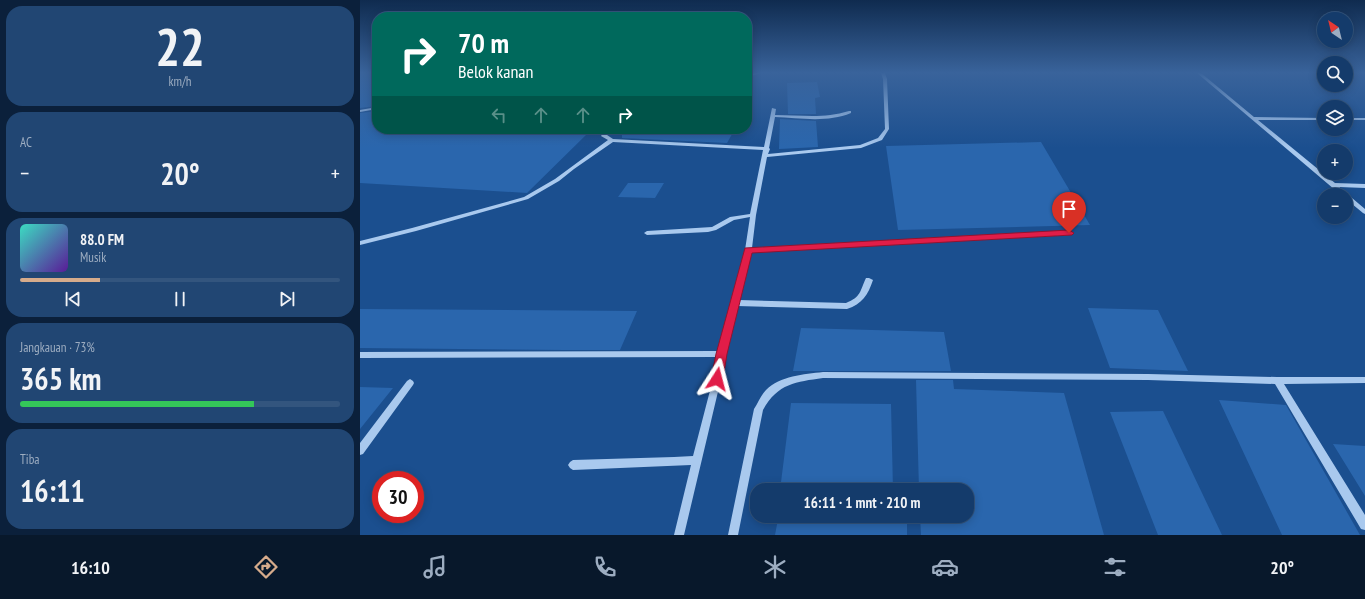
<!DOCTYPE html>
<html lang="id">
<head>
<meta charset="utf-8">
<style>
  :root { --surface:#143b6b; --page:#214673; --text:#f1f3f6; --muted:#9dadc1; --line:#33557e; --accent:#d6ab8b }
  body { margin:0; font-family:"PT Sans Narrow",sans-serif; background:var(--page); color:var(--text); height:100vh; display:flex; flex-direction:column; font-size:15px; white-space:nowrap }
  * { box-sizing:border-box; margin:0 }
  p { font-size:13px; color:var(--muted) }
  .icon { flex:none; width:22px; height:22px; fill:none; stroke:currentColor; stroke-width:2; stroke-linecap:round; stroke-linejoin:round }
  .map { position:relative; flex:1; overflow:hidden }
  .drawer { display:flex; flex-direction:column; gap:6px; padding:6px; background:#0b203b; width:360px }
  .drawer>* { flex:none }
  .hud { position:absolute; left:12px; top:12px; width:380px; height:122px; border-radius:16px; box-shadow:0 2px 10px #0003,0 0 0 1px var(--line); background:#00695c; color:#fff; overflow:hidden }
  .needle { width:26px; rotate:325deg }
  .buttons { position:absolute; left:957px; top:12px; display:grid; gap:8px }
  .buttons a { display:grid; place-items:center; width:36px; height:36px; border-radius:50%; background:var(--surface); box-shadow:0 2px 10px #0003,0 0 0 1px var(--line); font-size:20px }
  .speed { position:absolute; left:12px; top:471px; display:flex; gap:8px; font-size:20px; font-weight:700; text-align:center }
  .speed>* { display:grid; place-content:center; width:52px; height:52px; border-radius:50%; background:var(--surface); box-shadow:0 2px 10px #0003,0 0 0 1px var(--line); line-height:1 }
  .speed .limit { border:6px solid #d22; background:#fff; color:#111 }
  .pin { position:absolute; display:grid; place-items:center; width:34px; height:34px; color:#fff; margin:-41px -17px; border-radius:50% 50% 50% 0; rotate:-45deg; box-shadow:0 0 4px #0007 }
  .pin .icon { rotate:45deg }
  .me { position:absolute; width:44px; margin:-22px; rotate:9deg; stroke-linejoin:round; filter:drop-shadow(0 0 3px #0008) }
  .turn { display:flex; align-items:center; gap:14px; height:84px; padding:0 20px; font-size:18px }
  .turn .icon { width:52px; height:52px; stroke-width:2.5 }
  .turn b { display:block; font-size:28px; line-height:34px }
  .lanes { display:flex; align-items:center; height:38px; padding:0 20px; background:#0003; justify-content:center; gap:20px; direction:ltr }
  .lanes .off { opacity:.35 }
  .big { font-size:30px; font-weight:600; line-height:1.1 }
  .drawer .tile { flex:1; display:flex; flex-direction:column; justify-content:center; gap:6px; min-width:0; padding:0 14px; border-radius:16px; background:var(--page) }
  .drawer .dial { align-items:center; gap:0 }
  .dial b { font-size:52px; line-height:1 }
  .song { display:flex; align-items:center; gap:12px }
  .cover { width:48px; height:48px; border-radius:6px; background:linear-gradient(135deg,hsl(170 70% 55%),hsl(270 70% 35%)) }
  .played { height:4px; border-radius:2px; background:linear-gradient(90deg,var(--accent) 25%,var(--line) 25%) }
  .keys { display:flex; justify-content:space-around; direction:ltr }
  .heat { display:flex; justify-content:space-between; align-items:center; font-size:22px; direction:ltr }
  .charge { height:6px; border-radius:3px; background:linear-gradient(90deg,#34c759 73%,var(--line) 0) }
  .trip { position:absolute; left:390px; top:483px; width:224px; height:40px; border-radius:16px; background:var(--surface); box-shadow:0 2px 10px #0003,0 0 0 1px var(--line); font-weight:600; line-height:40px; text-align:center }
  .menu { display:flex; height:64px; justify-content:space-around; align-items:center; background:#08182b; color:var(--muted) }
  .menu .icon { width:28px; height:28px }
  .menu .active { color:var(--accent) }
  .menu b { font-size:18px; color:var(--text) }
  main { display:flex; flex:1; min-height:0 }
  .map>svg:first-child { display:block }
</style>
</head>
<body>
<main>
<section class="drawer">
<div class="tile dial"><b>22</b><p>km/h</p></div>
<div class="tile"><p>AC</p>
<div class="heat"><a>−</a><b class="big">20°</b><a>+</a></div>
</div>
<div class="tile">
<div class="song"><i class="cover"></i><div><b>88.0 FM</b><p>Musik</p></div></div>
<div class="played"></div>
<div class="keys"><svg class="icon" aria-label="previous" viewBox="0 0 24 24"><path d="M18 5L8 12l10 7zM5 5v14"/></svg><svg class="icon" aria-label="pause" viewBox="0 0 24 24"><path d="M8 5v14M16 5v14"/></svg><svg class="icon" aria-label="next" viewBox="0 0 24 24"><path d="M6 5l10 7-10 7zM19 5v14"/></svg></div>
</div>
<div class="tile"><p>Jangkauan · 73%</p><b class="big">365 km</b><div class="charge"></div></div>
<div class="tile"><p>Tiba</p><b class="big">16:11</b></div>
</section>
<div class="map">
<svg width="1005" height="535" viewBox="0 0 1005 535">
  <rect width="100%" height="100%" fill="#1b4f8f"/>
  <!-- building -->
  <path fill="#2a66ad" d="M 0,73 L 17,73 L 17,106 L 0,108 Z
    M 457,82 L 460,97 L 455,98 L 456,114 L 428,114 L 427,83 Z
    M 17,111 L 17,129 L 99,129 L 226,135 L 167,193 L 0,183 L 0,113 Z
    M 420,119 L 456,121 L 458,147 L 419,149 Z
    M 262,129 L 375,129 L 367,143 L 262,138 Z
    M 681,142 L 730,225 L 538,230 L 526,146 Z
    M 268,183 L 304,183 L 295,198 L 258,197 Z
    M 728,308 L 798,310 L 828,371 L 750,368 Z
    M 0,309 L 277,311 L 260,350 L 205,350 L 0,348 Z
    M 441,328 L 584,332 L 591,371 L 433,371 Z
    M 556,380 L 593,380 L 594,389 L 704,393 L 744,535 L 561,535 L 560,516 L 607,516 L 607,490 L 559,490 Z
    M 0,387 L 33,388 L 0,429 Z
    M 859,400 L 926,405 L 1000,535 L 922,535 Z
    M 431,403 L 531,404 L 533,490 L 420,490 Z
    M 803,411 L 862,535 L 798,535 L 750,412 Z
    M 973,444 L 1005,446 L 1005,496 Z
    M 418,519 L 547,524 L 547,535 L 415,535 Z"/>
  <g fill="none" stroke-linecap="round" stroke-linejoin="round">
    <!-- minor -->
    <path fill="#a9c9ee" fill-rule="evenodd" d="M 395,73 L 401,73 L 387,77 L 387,75 Z
      M 521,73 L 525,73 L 527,79 L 529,129 L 522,140 L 501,148 L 407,157 L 396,215 L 392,248 L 709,231 L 712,233 L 709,235 L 391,252 L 379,300 L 486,303 C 501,297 500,291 506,278 L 509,278 L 513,280 C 508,295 502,304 487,309 L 377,306 L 365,354 L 361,379 L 324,535 L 314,535 L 331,465 L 213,470 L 210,468 L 208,465 L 210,462 L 213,460 L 314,457 L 333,456 L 353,379 L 356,357 L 0,358 L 0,352 L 358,351 L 385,250 L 390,217 L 374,220 L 356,230 L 348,232 L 287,235 L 284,233 L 287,231 L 352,227 L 370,217 L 390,214 L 403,150 L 253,142 L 214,169 L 199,181 L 168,199 L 56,231 L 0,245 L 0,241 L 52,228 L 164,197 L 195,179 L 248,140 L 241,136 L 246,129 L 251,129 L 247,135 L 253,139 L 404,147 L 412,108 L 416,109 L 415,115 C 442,115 463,119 489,111 L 491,111 L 491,113 C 467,123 440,118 415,117 L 409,148 L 410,149 L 408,154 L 500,145 L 518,138 L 525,129 L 523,79 Z
      M 837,73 L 841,73 L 894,117 L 964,118 L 964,120 L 898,120 L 975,183 L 1005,184 L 1005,188 L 979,187 L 1005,209 L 1005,214 L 1003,213 L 986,199 L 986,195 L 981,195 Z
      M 17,107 L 17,109 L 0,112 L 0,110 Z
      M 986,118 L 1005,118 L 1005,120 L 986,120 Z
      M 463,372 L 788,374 L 917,377 L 1005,377 L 1005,383 L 924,384 L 1005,515 L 1005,530 L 1001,529 L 915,384 L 788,380 L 463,378 C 436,382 418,383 403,410 L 378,535 L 368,535 L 394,409 C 398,403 401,395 406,390 C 420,376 444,374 463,372 Z
      M 50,379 L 53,381 L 54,383 L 53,385 L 3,454 L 0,455 L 0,443 L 47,381 Z"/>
  </g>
  <!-- sky -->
  <linearGradient id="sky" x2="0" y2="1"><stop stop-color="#0f2b4f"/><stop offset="0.49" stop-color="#39639b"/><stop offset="1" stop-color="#39639b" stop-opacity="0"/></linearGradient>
  <rect width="1005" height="148" fill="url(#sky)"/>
  <!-- route -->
  <path fill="#e11d48" stroke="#92132f" d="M 709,230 L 714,233 L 712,235 L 392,253 L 367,354 L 363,379 L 361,383 L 357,384 L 353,383 L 351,379 L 356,354 L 385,248 Z"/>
</svg>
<div class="buttons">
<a><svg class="needle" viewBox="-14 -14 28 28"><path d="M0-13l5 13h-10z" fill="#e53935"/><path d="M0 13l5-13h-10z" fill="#9dadc1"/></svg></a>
<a><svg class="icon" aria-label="search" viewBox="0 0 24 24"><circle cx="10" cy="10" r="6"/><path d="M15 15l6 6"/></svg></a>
<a><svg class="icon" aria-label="layers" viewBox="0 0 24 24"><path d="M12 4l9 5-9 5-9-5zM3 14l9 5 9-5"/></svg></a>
<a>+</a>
<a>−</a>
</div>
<div class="speed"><div class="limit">30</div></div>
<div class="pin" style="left:709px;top:233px;background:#d93025"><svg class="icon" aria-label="arrive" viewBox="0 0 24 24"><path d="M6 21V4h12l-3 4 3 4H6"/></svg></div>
<svg class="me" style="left:357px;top:379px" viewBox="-20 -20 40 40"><path d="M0-17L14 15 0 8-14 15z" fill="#e11d48" stroke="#fff" stroke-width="4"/></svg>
<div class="trip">16:11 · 1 mnt · 210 m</div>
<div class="hud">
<div class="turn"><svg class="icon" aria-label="right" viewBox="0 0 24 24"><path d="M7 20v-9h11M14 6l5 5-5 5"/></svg><div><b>70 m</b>Belok kanan</div></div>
<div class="lanes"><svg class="icon off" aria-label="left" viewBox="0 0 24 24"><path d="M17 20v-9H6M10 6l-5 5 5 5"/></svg><svg class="icon off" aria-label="ahead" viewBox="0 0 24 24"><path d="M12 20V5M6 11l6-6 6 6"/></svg><svg class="icon off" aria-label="ahead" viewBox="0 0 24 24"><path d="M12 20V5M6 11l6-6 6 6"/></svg><svg class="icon" aria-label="right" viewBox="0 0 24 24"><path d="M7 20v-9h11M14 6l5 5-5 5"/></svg></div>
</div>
</div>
</main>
<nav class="menu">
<b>16:10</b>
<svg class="icon active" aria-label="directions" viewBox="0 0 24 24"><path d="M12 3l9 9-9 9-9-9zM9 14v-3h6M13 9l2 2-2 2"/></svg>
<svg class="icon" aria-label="music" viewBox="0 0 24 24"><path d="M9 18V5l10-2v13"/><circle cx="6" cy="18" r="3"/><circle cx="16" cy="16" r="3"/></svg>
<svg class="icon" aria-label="phone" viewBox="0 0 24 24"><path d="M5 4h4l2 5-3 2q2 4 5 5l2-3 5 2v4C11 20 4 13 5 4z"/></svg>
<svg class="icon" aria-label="climate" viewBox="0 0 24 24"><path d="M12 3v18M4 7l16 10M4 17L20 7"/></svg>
<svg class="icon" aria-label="car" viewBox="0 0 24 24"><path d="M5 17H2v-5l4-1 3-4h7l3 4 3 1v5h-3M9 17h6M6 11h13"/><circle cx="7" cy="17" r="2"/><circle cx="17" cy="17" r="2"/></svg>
<svg class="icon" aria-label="filters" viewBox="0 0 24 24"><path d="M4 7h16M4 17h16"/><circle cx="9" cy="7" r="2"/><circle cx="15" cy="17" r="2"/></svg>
<b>20°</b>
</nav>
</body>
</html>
